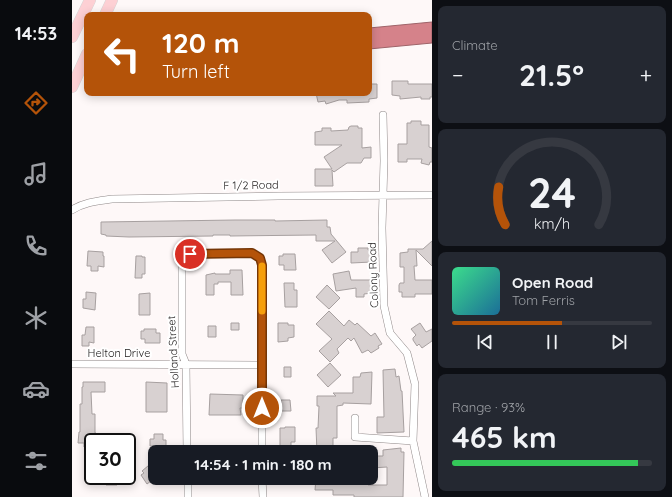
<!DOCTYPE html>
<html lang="en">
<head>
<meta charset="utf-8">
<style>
  :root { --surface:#171b24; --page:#242831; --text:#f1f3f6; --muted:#9ea1a6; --line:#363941; --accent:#b45309 }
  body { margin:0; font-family:Quicksand,sans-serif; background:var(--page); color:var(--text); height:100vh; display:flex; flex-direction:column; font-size:15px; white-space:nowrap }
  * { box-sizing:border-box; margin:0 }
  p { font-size:13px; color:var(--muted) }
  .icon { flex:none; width:22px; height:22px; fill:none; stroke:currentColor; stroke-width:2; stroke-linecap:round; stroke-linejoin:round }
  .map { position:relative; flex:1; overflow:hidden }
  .details { display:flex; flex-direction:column; gap:6px; padding:6px; background:#0d0f14; width:240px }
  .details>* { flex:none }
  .hud { position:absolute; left:12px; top:12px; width:288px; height:84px; border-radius:8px; box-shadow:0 2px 10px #0003; background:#b45309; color:#fff; overflow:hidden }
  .speed { position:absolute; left:12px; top:433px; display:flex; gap:8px; font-size:20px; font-weight:700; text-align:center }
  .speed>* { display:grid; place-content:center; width:52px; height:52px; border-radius:50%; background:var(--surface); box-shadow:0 2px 10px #0003; line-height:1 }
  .speed .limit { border:2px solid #111; border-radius:6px; background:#fff; color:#111 }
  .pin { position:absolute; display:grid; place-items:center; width:34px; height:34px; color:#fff; margin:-17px; border:2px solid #fff; border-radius:50%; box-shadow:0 1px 4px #0007 }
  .me { position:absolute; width:44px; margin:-22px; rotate:0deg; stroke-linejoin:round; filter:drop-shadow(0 0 3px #0008) }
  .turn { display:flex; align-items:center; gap:14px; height:84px; padding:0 12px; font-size:18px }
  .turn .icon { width:52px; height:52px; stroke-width:2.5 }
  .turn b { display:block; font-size:28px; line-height:34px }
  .big { font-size:30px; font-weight:700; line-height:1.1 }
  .details .card { flex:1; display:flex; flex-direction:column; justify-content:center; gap:6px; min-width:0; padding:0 14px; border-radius:8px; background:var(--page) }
  .details .dial { align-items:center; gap:0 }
  .dial svg { height:104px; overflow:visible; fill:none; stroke:var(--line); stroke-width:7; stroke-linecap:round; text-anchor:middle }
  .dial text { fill:var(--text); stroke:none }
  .song { display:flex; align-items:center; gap:12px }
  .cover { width:48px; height:48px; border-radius:6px; background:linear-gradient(135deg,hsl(150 70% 55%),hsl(200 70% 35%)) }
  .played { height:4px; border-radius:2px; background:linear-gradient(90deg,var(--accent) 55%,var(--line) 55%) }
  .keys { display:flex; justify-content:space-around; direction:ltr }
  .heat { display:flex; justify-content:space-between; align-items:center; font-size:22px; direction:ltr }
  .charge { height:6px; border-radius:3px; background:linear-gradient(90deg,#34c759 93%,var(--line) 0) }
  .trip { position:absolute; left:76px; top:445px; width:230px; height:40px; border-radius:8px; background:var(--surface); box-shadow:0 2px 10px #0003; font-weight:700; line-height:40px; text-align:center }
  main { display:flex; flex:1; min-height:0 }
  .menu { display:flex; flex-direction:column; width:72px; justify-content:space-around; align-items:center; background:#090b0e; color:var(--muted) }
  .menu .icon { width:28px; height:28px }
  .menu .selected { color:var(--accent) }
  .menu b { font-size:18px; color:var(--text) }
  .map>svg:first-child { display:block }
</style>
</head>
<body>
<main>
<nav class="menu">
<b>14:53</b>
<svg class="icon selected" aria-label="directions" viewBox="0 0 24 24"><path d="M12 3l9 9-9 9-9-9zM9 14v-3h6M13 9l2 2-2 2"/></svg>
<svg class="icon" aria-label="music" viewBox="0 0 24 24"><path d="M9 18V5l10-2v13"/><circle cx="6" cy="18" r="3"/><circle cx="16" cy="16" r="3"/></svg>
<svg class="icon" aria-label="phone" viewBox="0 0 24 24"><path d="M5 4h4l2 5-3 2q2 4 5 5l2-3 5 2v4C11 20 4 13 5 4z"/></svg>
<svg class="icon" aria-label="climate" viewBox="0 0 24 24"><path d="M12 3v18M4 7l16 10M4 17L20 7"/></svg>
<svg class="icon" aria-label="car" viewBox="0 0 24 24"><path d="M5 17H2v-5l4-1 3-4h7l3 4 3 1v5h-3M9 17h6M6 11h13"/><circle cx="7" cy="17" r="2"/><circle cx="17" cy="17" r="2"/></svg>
<svg class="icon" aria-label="filters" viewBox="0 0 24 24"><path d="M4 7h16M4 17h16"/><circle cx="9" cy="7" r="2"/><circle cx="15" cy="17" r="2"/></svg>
</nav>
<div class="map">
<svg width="360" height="497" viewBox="0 0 360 497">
  <rect width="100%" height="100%" fill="#fef8f8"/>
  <!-- water -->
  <path fill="#d5828a" stroke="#9e6369" d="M 360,22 L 360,43 L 297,49 L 297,28 Z"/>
  <!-- building -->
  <path fill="#d8d1d1" stroke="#a7a0a0" d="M 320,81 L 336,81 L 336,84 L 360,84 L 360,97 L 358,97 L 358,99 L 349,99 L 349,97 L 328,99 L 328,96 L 320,95 Z
    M 297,84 L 305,84 L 305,98 L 297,99 L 297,102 L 275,103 L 275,100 L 267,100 L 254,104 L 253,101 L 246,102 L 244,93 L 297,93 Z
    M 339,121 L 349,121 L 349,125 L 357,125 L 357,147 L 360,148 L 360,162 L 358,162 L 357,165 L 349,163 L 350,159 L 335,159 L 335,162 L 326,162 L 326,144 L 335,144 L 335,123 L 339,123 Z
    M 279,126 L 286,126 L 286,128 L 290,128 L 290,148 L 299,147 L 299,158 L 292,158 L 289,163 L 275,163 L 262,172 L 260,170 L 261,186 L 243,186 L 243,169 L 260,169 L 252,157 L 270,145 L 243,145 L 243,132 L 250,131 L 250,128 L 259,128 L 259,131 L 276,130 L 277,127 Z
    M 163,220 L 203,220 L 203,221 L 255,220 L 255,227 L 258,227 L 259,234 L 274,252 L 260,263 L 250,250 L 263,241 L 244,241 L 244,235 L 158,236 L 158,235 L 141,235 L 141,236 L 57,237 L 34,236 L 34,235 L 29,234 L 29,222 Z
    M 360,241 L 360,266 L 344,250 L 345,266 L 342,266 L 343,280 L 360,280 L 360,294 L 343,294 L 343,297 L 330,297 L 330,292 L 327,292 L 327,285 L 328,283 L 332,283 L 332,267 L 328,267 L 328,253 L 336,252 L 336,249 L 351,249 Z
    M 286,248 L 296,248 L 296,250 L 300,249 L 300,262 L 279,263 L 279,252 L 286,252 Z
    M 16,251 L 31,252 L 31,256 L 32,256 L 32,267 L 26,266 L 26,271 L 19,271 L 19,266 L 15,266 Z
    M 211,254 L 223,254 L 224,270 L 212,270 L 212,265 L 207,265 L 207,256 L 211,256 Z
    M 64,256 L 70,256 L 70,257 L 73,257 L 73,274 L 70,274 L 70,278 L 63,278 Z
    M 158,270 L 170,270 L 171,295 L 159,295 L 159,282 L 146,282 L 146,284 L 142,284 L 142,295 L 134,295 L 134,275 L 143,273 L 143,274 L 158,274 Z
    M 277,271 L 279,280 L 300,280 L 300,293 L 292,294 L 292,297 L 284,297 L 284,288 L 264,291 L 261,274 Z
    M 212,283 L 222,283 L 222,290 L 225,290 L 225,307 L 213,307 Z
    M 255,285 L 268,298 L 257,309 L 244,297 Z
    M 14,292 L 24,293 L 23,310 L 11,308 L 11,299 L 14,299 Z
    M 78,293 L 78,315 L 67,315 L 67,294 Z
    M 257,311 L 272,326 L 277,320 L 283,325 L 285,323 L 299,336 L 303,333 L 310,344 L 306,346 L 307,348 L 299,353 L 296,350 L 290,353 L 282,338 L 279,341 L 276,338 L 265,349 L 267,353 L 258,362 L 247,351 L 260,339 L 244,324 Z
    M 159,323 L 167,323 L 167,330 L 159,330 Z
    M 206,323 L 216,323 L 216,325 L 222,325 L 222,337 L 216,338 L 216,341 L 206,342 Z
    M 348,323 L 354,332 L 360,329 L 360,341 L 350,348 L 347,344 L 345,346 L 341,340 L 341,338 L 344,335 L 339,329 Z
    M 136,326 L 144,326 L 144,337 L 136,337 Z
    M 14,327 L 22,327 L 22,343 L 17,342 L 17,346 L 10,346 L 10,335 L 13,335 Z
    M 72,329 L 84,329 L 84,333 L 88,333 L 88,343 L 73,343 L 73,339 L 69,339 L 69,331 L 72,331 Z
    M 258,363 L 269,375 L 256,387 L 245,375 Z
    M 212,367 L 219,367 L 219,377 L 212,377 Z
    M 323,369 L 324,377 L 327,376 L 329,391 L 330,391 L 332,432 L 305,433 L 305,417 L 312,417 L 311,370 Z
    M 300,372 L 299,404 L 271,403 L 271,405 L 265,406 L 265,438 L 261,438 L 261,452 L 245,452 L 244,428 L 246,428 L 247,406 L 245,406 L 245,396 L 264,396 L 261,393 L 281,393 L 281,377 L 288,377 L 289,373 Z
    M 11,382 L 33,382 L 33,392 L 19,392 L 20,414 L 23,414 L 23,433 L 24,433 L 24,442 L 19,444 L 19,447 L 12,447 L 12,443 L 6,443 L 7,432 L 8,432 L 8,404 L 10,404 L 10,387 L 11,387 Z
    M 74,382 L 95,383 L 95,412 L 74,412 Z
    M 138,394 L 171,395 L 171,408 L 168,408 L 169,415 L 137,415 Z
    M 209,400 L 218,400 L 219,411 L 209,411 Z
    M 213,427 L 223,427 L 223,442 L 219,442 L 219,452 L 208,452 L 208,428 L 213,428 Z
    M 82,434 L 91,434 L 91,440 L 94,440 L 94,448 L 91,448 L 91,452 L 81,451 L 81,446 L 78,446 L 78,439 L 82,439 Z
    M 329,448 L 329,452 L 332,452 L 331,497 L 282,497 L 282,495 L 261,495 L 261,490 L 243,490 L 244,478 L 255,478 L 255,482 L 276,482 L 276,483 L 296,483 L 296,485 L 315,485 L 315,467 L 299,468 L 299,456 L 311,456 L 311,450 Z
    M 83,460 L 83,478 L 75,484 L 69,475 L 72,473 L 70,471 Z
    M 34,476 L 45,476 L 45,485 L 34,485 Z"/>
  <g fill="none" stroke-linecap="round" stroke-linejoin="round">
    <defs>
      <path id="street" d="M 311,115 L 312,161 L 310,228 L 312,306 L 318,333 L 335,353 L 343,384 L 341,441 L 353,497
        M 0,210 C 12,202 26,201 40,199 L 206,196 L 360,195
        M 0,364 L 189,365
        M 283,418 L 283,437 L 341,441
        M 115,452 L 114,364 L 110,354 L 110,265 L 112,259 L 118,254 L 180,253 L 188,258 L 190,265 L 190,452
        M 116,478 L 116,497
        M 190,478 L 191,497"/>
      <path id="primary" d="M 33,15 L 40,0
        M 0,37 L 18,0
        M 0,87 L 15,54"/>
    </defs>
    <!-- street casing -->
    <use href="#street" stroke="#8f8888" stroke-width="8"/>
    <!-- primary casing -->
    <use href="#primary" stroke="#d6d6d6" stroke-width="12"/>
    <!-- street -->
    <use href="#street" stroke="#fff" stroke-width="7"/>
    <!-- primary -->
    <use href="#primary" stroke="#fdd0d4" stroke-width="11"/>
  </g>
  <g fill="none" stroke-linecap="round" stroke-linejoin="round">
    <defs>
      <path id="route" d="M 118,254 L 180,253 L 188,258 L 190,265 L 190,408"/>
    </defs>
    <!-- route casing -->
    <use href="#route" stroke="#753606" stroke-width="10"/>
    <!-- route -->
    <use href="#route" stroke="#b45309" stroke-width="7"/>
    <!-- slow -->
    <path stroke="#f59e0b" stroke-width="7" d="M 190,266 L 190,311"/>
  </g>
  <g text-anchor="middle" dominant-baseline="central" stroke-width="4" stroke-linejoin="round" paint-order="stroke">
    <!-- street labels -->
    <g font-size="11" fill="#1e1b1b" stroke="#fff">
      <text transform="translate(179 185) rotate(-1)">F 1/2 Road</text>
      <text transform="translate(301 275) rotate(-92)">Colony Road</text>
      <text transform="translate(101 352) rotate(-93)">Holland Street</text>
      <text x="47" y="353">Helton Drive</text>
    </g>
  </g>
</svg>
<div class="speed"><div class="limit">30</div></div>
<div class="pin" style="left:118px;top:254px;background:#d93025"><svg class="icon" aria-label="arrive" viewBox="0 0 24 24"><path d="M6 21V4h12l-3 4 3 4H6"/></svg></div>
<svg class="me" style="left:190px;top:408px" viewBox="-20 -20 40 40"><circle r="17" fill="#b45309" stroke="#fff" stroke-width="3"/><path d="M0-11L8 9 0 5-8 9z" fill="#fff"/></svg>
<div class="trip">14:54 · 1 min · 180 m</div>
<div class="hud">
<div class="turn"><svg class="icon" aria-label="left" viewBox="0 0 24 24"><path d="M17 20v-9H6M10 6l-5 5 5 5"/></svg><div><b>120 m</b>Turn left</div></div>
</div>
</div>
<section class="details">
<div class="card"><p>Climate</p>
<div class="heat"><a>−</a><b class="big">21.5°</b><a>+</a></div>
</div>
<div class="card dial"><svg viewBox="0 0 100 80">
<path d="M14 69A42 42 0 1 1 86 69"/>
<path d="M14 69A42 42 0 0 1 9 40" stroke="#b45309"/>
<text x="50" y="56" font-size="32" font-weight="700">24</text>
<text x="50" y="72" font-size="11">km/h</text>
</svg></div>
<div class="card">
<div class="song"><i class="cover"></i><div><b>Open Road</b><p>Tom Ferris</p></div></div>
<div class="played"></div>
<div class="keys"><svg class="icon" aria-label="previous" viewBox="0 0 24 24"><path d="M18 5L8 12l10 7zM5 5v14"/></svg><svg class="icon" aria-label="pause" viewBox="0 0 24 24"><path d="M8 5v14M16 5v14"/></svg><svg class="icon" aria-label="next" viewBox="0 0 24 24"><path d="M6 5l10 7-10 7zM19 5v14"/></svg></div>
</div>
<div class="card"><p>Range · 93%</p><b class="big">465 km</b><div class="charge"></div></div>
</section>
</main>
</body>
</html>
